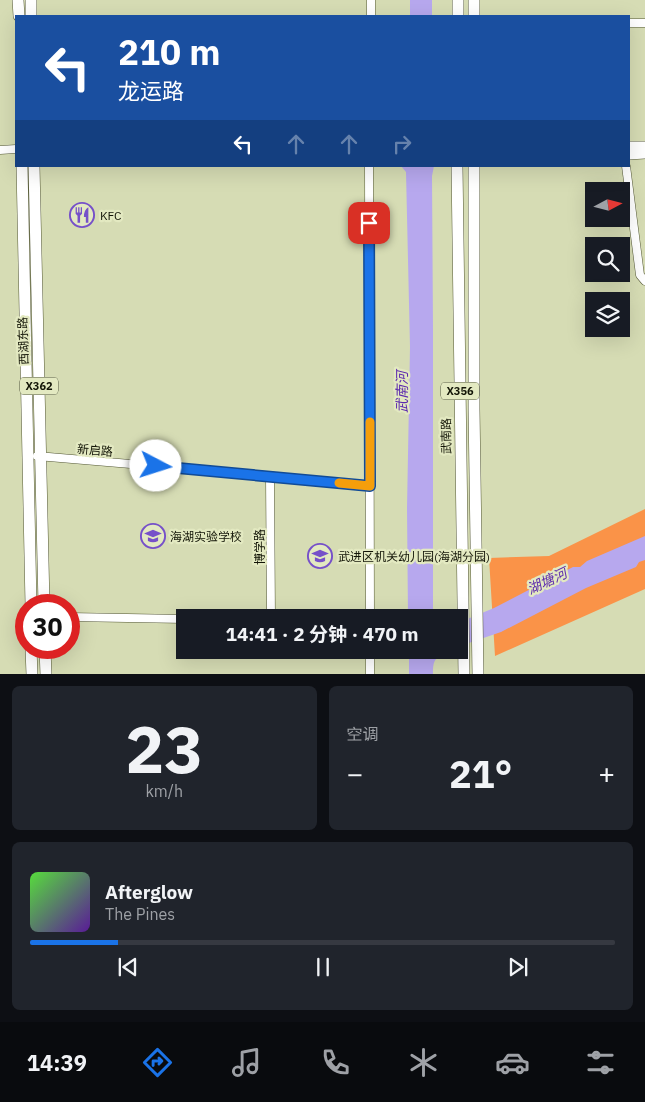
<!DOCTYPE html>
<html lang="zh">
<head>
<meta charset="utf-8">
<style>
  :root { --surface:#171b24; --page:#20242c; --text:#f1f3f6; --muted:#9ea1a6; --line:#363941; --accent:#1a73e8 }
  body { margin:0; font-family:"IBM Plex Sans","Noto Sans SC",sans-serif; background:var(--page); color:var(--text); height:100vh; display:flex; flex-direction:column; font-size:19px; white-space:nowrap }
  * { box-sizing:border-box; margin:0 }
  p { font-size:16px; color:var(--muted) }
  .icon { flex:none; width:28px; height:28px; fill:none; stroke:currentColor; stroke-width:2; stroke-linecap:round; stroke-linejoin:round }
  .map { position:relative; height:674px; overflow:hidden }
  .sheet { display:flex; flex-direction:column; gap:12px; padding:12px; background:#0d0f14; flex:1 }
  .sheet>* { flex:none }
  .banner { position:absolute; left:15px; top:15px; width:615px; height:152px; border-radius:0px; box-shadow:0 5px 20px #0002; background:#1a4fa0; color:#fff; overflow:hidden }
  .needle { width:32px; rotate:83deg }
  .tools { position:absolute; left:585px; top:182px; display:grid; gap:10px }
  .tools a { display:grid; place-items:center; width:45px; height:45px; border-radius:0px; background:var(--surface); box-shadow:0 5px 20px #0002; font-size:25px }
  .speed { position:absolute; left:15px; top:594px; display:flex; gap:10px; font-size:25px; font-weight:700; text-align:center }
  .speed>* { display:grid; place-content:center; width:65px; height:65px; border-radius:50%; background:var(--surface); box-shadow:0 5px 20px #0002; line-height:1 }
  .speed .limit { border:8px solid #d22; background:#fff; color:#111 }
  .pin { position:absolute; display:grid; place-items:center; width:42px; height:42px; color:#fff; margin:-21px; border-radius:10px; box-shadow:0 2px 8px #0006 }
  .me { position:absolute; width:55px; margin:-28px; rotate:95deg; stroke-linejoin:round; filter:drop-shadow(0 0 4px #0008) }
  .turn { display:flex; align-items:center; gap:18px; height:105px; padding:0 20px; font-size:22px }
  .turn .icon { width:65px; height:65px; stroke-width:2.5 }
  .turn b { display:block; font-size:35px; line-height:42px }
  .lanes { display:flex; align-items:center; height:48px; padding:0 20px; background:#0003; justify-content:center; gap:25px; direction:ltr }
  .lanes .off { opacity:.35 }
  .big { font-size:38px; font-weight:700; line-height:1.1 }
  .sheet .tile { flex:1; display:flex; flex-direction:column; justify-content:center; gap:8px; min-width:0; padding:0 18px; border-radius:8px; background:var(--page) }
  .sheet .dial { align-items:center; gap:0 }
  .dial b { font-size:65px; line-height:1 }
  .song { display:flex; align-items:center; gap:15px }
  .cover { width:60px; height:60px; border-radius:8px; background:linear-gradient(135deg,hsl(110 70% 55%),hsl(270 70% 35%)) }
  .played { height:5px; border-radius:2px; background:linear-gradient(90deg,var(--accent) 15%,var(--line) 15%) }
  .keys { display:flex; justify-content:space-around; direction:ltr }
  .heat { display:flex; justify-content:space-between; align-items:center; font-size:28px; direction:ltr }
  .sheet .tiles { flex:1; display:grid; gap:12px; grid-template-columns:1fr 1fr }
  .tile:last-child { grid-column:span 2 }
  .trip { position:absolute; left:176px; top:609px; width:292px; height:50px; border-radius:0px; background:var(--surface); box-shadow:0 5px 20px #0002; font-weight:700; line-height:50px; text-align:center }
  .tab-bar { display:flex; height:80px; justify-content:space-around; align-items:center; background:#090b0e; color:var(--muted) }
  .tab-bar .icon { width:35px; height:35px }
  .tab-bar .on { color:var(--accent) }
  .tab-bar b { font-size:22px; color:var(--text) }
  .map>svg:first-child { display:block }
</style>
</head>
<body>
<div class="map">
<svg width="645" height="675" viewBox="0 0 645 675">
  <rect width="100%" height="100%" fill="#d6dcb4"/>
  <!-- green -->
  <path fill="#fa9348" d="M 645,509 L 645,589 L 495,656 L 489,558 L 549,556 Z"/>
  <!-- water -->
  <path fill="#b7a8ee" d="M 410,0 L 432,0 L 432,16 L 410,16 Z
    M 434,166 L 432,176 L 433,329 L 433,610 L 434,614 L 440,617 L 408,617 L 407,508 L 410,347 L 406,172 L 401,166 Z
    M 645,536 L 645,560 L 639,562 L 636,567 L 586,588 L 501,632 L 460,646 L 460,622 L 494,608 L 573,567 L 580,567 L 587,561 Z
    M 409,650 L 450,650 C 436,659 433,657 433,674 L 409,675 Z"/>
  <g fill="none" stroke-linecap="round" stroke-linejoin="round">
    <defs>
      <path id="minor" d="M 371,16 L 371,0
        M 629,23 L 645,23
        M 0,150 L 16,149
        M 369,166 L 370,618
        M 626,166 L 640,275 L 645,281
        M 37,456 L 270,476 L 370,487
        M 270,476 L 271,618
        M 69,617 L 185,619
        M 370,675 L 370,650"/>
      <path id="tertiary" d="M 629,146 L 645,146
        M 629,155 L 645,154"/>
      <path id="primary" d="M 18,0 L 19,16
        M 31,0 L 31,16
        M 458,16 L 458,0
        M 474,16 L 474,0
        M 22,166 L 31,605
        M 34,166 C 36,313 41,459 44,605
        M 457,166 L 464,675
        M 474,166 L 474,409 L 478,675
        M 31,648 L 32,675
        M 45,648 L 46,675"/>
    </defs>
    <!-- minor casing -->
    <use href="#minor" stroke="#535734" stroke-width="9"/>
    <!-- tertiary casing -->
    <use href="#tertiary" stroke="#535734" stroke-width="10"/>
    <!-- primary casing -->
    <use href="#primary" stroke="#535734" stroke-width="12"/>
    <!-- minor -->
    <use href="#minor" stroke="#fff" stroke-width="8"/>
    <!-- tertiary -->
    <use href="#tertiary" stroke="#fff" stroke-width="9"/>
    <!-- primary -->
    <use href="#primary" stroke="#fff" stroke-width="11"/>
  </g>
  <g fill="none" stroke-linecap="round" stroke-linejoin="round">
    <defs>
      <path id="route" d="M 156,466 L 370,486 L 369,223"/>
    </defs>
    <!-- route casing -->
    <use href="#route" stroke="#114b97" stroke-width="12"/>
    <!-- route -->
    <use href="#route" stroke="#1a73e8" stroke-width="9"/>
    <!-- slow -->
    <path stroke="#f59e0b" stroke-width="9" d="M 339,483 L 370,486 L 370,422"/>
  </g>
  <!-- icons -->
  <defs>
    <symbol id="restaurant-ring" viewBox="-11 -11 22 22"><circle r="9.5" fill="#e3e9c1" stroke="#7650c9" stroke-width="1.5"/><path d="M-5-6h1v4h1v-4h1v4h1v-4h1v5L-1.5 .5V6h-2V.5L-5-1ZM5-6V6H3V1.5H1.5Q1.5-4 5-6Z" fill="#7650c9"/></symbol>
    <symbol id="school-ring" viewBox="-11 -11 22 22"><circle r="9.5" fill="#e3e9c1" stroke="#7650c9" stroke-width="1.5"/><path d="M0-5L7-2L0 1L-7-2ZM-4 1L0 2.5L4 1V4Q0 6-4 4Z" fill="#7650c9"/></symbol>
  </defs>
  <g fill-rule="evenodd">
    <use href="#restaurant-ring" x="68" y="201" width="28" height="28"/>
    <use href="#school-ring" x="139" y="522" width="28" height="28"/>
    <use href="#school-ring" x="306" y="542" width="28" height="28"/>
  </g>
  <g text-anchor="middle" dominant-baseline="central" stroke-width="4.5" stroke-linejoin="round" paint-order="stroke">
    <!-- shield labels -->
    <g fill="#e3e9c1" stroke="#51553f" stroke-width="1">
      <rect x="20" y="377.5" width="38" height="17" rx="4"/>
      <rect x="441" y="382.5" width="38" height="17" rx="4"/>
    </g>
    <g font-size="11" font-weight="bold" fill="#131507">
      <text x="39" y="386">X362</text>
      <text x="460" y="391">X356</text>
    </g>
    <!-- poi labels -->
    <g font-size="12" fill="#131507" stroke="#e3e9c1" text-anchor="start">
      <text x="100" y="215">KFC</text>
      <text x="170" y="536">海湖实验学校</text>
      <text x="338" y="556">武进区机关幼儿园(海湖分园)</text>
    </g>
    <!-- street labels -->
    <g font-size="12" fill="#131507" stroke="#e3e9c1">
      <text transform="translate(23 341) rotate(-92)">西湖东路</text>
      <text transform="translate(446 436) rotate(-91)">武南路</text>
      <text transform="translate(95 450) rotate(5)">新启路</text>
      <text transform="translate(259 547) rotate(-90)">博学路</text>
    </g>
    <!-- water labels -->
    <g font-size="14" font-style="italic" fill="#5c29ae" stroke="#e3e9c1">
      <text transform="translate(402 392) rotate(-90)">武南河</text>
      <text transform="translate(547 581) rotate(-25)">湖塘河</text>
    </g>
  </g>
</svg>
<div class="tools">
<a><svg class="needle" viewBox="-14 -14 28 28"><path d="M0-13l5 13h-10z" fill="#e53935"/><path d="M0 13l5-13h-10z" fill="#9ea1a6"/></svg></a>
<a><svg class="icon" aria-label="search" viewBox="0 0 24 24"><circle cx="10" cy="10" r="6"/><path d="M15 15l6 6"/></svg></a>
<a><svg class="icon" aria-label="layers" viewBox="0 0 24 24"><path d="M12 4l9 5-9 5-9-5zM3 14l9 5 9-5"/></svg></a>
</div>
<div class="speed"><div class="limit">30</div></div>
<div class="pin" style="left:369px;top:223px;background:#d93025"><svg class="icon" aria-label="arrive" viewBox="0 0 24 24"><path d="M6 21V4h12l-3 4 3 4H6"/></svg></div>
<svg class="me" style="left:156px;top:466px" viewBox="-20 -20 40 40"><circle r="19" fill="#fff"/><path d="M0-13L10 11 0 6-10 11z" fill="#1a73e8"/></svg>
<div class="trip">14:41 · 2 分钟 · 470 m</div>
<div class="banner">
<div class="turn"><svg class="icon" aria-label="left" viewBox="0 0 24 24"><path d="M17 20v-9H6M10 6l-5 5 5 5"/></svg><div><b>210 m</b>龙运路</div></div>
<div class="lanes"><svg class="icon" aria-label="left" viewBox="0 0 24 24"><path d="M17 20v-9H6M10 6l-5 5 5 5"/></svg><svg class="icon off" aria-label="ahead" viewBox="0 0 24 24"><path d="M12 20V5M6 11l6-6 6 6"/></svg><svg class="icon off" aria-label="ahead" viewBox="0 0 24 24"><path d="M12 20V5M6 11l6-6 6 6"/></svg><svg class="icon off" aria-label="right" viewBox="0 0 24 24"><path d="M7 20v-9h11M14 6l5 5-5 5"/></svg></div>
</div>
</div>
<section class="sheet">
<div class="tiles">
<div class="tile dial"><b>23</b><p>km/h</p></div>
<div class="tile"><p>空调</p>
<div class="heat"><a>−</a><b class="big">21°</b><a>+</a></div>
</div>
<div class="tile">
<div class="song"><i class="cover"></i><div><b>Afterglow</b><p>The Pines</p></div></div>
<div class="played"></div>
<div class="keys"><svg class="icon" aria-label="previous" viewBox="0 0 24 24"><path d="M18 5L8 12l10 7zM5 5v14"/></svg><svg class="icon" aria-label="pause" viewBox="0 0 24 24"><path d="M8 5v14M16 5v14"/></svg><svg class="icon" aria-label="next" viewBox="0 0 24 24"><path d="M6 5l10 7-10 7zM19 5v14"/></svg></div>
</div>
</div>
</section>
<nav class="tab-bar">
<b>14:39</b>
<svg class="icon on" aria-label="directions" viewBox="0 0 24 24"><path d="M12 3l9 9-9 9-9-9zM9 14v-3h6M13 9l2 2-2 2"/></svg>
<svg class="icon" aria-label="music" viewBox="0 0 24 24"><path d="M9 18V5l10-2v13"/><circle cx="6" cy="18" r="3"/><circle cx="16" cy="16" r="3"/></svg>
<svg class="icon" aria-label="phone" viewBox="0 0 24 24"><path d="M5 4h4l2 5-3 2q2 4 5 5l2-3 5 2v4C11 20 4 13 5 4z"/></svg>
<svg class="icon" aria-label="climate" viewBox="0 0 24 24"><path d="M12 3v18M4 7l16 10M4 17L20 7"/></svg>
<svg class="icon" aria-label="car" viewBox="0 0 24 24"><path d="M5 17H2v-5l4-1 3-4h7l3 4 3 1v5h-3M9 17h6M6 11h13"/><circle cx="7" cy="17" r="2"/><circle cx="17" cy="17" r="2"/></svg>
<svg class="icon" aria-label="filters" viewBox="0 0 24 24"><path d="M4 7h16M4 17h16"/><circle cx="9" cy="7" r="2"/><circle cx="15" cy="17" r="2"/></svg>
</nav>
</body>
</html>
